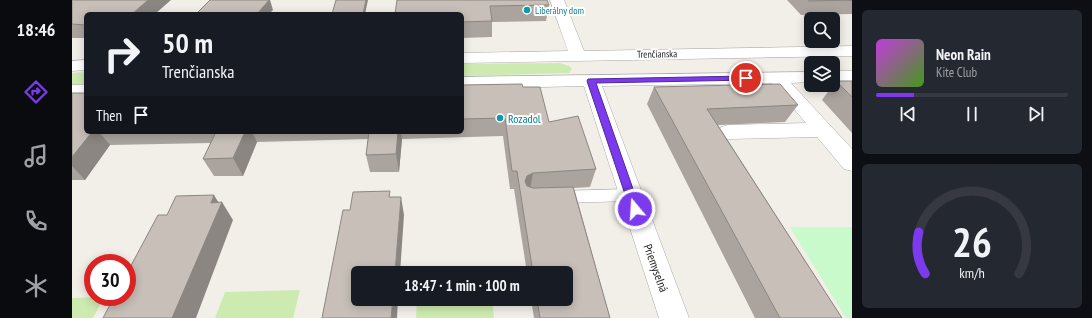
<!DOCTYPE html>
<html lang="en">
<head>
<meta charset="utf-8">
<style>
  :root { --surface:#171b24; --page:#242831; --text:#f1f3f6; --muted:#9ea1a6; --line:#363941; --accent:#7c3aed }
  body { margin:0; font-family:"PT Sans Narrow",sans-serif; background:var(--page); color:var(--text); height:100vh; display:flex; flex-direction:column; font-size:15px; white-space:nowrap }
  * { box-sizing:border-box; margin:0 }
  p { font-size:13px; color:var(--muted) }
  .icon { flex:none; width:22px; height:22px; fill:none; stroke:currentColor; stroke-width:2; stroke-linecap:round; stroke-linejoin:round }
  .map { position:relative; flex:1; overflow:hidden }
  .drawer { display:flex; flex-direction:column; gap:10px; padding:10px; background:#0d0f14; width:240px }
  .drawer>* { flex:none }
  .banner { position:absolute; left:12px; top:12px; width:380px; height:122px; border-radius:6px; box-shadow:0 2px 10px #0003; background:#171b24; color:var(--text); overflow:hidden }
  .controls { position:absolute; left:732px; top:12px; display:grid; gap:8px }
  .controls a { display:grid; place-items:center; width:36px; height:36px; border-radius:6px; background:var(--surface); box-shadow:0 2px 10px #0003; font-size:20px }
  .speed { position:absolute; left:12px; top:254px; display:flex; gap:8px; font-size:20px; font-weight:700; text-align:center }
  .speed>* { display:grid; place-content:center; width:52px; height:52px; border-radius:50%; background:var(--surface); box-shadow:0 2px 10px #0003; line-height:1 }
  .speed .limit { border:6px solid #d22; background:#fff; color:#111 }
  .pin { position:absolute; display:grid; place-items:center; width:34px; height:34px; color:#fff; margin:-17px; border:2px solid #fff; border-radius:50%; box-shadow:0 1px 4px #0007 }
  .me { position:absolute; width:44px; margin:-22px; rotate:342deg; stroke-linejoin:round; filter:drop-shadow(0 0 3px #0008) }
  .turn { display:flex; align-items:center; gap:14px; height:84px; padding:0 12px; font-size:18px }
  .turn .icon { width:52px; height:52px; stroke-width:2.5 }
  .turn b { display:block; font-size:28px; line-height:34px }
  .then { display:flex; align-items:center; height:38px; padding:0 12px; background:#0003; gap:8px; font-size:15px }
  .drawer .tile { flex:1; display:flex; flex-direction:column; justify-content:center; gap:6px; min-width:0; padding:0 14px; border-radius:6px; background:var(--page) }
  .drawer .dial { align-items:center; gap:0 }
  .dial svg { height:104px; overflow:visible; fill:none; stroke:var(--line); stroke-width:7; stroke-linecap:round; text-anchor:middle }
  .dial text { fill:var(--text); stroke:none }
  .song { display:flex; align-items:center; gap:12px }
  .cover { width:48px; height:48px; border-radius:6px; background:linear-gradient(135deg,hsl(290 70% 55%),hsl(100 70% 35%)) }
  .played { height:4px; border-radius:2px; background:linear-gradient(90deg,var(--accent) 20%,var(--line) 20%) }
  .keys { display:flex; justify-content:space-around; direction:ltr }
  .trip { position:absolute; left:279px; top:266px; width:222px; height:40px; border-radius:6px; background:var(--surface); box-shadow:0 2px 10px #0003; font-weight:800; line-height:40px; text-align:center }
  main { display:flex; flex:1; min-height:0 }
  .menu { display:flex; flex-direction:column; width:72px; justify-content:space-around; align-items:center; background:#090b0e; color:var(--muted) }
  .menu .icon { width:28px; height:28px }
  .menu .active { color:var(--accent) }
  .menu b { font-size:18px; color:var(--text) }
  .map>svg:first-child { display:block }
</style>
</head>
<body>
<main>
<nav class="menu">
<b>18:46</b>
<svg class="icon active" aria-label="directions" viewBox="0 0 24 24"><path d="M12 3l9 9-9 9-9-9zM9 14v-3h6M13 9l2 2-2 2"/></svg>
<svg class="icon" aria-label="music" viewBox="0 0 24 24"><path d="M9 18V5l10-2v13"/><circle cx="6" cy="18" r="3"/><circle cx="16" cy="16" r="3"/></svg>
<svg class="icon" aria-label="phone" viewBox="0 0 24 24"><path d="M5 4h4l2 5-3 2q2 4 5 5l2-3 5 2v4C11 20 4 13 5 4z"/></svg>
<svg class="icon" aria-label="climate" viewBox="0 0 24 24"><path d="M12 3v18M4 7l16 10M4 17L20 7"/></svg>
</nav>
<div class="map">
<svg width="780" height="318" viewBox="0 0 780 318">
  <rect width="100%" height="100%" fill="#f2efe9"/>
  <!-- grass -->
  <path fill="#cdebb0" d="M 488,63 L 497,66 L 500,69 L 497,73 L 390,76 L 390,64 Z
    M 14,72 L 14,84 L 0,85 L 0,73 Z
    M 228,290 L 221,318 L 143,318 L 153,292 Z
    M 32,297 L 21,318 L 0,318 L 0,298 Z
    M 345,299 L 420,299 L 422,318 L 344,318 Z"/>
  <!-- park -->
  <path fill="#c8facc" d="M 718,227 L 780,227 L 780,318 L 774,318 Z"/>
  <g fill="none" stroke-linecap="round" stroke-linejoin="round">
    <defs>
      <path id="lane" d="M 558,189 L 563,191 L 565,195 L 563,199 L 558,201 L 488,203 L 483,201 L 481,197 L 483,193 L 488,191 Z"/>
      <path id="street" d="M 478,0 L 492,0 L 512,51 L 780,46 L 780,56 L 390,63 L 390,53 L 496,51 Z
        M 14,60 L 14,70 L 0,71 L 0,61 Z
        M 761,71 L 780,71 L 780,81 L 761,81 Z
        M 739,72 L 739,82 L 719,83 L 780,149 L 780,171 L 772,169 L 745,137 L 656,139 L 649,137 L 646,132 L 649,127 L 656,125 L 734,123 L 700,83 L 530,86 L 617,318 L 587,318 L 512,86 L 390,89 L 390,77 Z
        M 0,85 L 14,85 L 14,97 L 0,97 Z"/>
    </defs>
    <!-- lane casing -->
    <use href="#lane" stroke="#a9a9a9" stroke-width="1"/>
    <!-- street casing -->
    <use href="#street" stroke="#a9a9a9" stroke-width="1"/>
    <!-- lane -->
    <use href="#lane" fill="#fff" fill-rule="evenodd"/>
    <!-- street -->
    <use href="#street" fill="#fff" fill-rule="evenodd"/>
  </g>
  <!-- wall -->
  <path fill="#aba49e" d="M 0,0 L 14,14 L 14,38 L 0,38 Z
    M 325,0 L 477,5 L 474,21 L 420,22 L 420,37 L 390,38 L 390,14 Z
    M 715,0 L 780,0 L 780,14 L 729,15 Z
    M 764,81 L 780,81 L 780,133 L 750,100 Z
    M 390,85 L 451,87 L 477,122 L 524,169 L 518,187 L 502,188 L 538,318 L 462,318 L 459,299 L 494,299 L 494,273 L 455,273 L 442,189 L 438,189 L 431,136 L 330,139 L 327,172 L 298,172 L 294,155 L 296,139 L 185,142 L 171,176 L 142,176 L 131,159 L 139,143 L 38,145 L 13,180 L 0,180 L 0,93 L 14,132 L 390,132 Z
    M 582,87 L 726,105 L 713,122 L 646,125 L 770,318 L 683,318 L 575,104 Z"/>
  <!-- shaded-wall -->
  <path fill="#8b8681" d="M 76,0 L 99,0 L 83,14 L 60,14 Z
    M 197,0 L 198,0 L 201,10 L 197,14 L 185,14 Z
    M 294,0 L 296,0 L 293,14 L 291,14 Z
    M 20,132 L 27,132 L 38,145 L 13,180 L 0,166 L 0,157 Z
    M 173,132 L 180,132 L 185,142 L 171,176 L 161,158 Z
    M 326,132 L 329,132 L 330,139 L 327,172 L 324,154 Z
    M 461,173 L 458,190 L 453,181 L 455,176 Z
    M 142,195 L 148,205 L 150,202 L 161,220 L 124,318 L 100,318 L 139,203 Z
    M 329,197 L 332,215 L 328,273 L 323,273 Z
    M 321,299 L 326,299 L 325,318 L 319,318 Z"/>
  <!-- building -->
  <path fill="#c7bfb8" stroke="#8b8681" d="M 0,0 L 76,0 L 60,14 L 14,14 L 14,25 L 0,24 Z
    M 138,0 L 197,0 L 185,14 L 124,14 Z
    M 264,0 L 294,0 L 291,14 L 260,14 Z
    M 325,0 L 475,0 L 477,5 L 418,6 L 420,21 L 390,22 L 390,14 L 323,14 Z
    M 736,0 L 780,0 L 737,1 Z
    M 764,81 L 780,81 L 780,97 Z
    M 450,84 L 451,87 L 468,87 L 477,122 L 506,116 L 524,169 L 461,173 L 455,176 L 453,181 L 455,186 L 461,188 L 501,187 L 538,318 L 468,318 L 465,299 L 494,299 L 494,273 L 461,273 L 445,171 L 440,171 L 433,118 L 390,119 L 390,85 Z
    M 708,84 L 726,105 L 635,109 L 770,318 L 708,318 L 582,87 Z
    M 0,93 L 14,93 L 14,132 L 20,132 L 0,157 Z
    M 144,132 L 173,132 L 161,158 L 131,159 Z
    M 297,132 L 326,132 L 324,154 L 294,155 Z
    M 318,191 L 317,197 L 329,197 L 323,273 L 286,273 L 286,299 L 321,299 L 319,318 L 250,318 L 271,210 L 278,210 L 281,192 Z
    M 142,195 L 139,203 L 150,202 L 100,318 L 31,318 L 42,297 L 55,297 L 55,273 L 86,215 L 95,215 L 104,196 Z"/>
  <!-- route -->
  <path fill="#7c3aed" stroke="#51269a" d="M 674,76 L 678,78 L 677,80 L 524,83 L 568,209 L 566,212 L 559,212 L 515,81 L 516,79 Z"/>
  <!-- markers -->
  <g fill="#0f9aa8" stroke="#fff" stroke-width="1.5">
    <circle cx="455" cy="10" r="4"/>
    <circle cx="428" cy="118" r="4"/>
  </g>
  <g text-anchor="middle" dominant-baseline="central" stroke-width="4" stroke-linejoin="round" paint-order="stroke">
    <!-- far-culture labels -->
    <g font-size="10" fill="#0d838f" stroke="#fff" text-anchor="start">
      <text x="463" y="10">Liberálny dom</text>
    </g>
    <!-- far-street labels -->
    <g font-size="10" fill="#222" stroke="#fff">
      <text transform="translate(585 54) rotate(-1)">Trenčianska</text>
    </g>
    <!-- culture labels -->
    <g font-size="12" fill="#0d838f" stroke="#fff" text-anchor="start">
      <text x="436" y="118">Rozadol</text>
    </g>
    <!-- street labels -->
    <g font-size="12" fill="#222" stroke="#fff">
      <text transform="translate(584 268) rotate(70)">Priemyselná</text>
    </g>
  </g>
</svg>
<div class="controls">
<a><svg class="icon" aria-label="search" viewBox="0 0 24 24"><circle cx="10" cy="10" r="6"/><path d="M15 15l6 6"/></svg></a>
<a><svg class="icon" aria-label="layers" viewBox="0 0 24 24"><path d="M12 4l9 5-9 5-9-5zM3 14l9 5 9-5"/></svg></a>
</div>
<div class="speed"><div class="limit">30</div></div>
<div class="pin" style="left:674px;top:78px;background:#d93025"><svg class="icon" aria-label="arrive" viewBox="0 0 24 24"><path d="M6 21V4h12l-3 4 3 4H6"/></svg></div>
<svg class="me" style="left:563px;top:209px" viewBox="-20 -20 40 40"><circle r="17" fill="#7c3aed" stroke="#fff" stroke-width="3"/><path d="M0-11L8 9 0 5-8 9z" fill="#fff"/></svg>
<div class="trip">18:47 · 1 min · 100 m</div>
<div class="banner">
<div class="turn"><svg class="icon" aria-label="right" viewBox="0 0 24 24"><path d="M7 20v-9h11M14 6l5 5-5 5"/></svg><div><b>50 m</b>Trenčianska</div></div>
<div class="then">Then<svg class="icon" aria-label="arrive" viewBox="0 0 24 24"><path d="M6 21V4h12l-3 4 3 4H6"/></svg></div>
</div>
</div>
<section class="drawer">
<div class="tile">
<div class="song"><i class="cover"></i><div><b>Neon Rain</b><p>Kite Club</p></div></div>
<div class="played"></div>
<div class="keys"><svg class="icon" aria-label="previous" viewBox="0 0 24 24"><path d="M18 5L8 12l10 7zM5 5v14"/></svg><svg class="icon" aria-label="pause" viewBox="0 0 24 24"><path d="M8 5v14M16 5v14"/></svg><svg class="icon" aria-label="next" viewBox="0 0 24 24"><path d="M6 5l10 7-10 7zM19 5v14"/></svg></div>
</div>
<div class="tile dial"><svg viewBox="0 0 100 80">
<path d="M14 69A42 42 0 1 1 86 69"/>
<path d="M14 69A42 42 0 0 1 9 37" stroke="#7c3aed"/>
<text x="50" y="56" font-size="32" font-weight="700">26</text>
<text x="50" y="72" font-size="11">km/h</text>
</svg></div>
</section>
</main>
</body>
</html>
